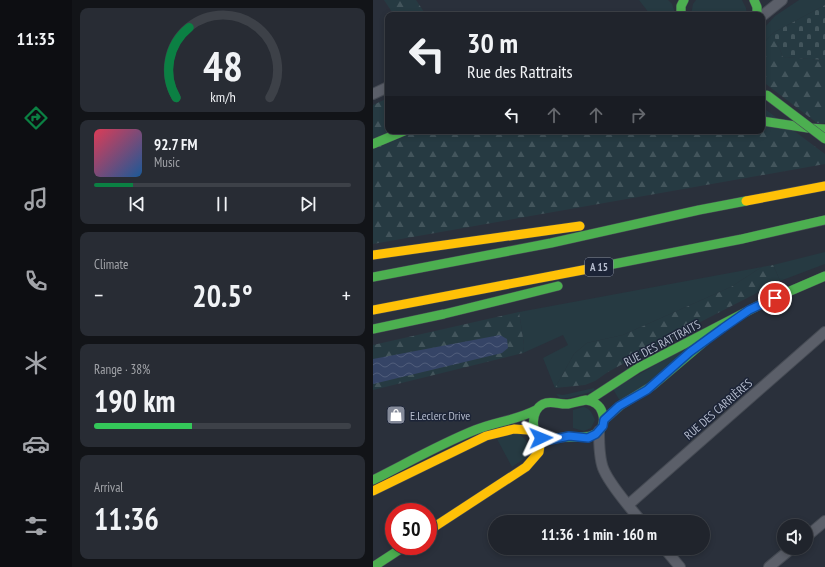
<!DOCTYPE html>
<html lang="en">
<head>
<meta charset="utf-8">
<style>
  :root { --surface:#20242c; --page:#282c34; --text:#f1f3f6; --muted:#a2a4a9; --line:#3d4148; --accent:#0b8043 }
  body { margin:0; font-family:"PT Sans Narrow",sans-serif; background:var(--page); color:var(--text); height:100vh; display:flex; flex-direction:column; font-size:15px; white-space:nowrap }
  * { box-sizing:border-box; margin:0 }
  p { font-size:13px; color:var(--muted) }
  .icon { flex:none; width:22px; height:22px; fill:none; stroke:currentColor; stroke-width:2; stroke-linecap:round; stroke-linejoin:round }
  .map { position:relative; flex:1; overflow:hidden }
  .sheet { display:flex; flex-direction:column; gap:8px; padding:8px; background:#121418; width:301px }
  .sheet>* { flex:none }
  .banner { position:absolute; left:12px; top:12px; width:380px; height:122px; border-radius:8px; box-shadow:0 2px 6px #0003,0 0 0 1px var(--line); background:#20242c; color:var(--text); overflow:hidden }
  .fabs { position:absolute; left:404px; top:519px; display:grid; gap:8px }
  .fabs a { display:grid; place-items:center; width:36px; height:36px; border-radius:50%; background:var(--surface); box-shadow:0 2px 6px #0003,0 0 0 1px var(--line); font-size:20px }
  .speed { position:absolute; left:12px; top:503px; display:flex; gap:8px; font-size:20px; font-weight:700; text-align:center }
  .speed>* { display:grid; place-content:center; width:52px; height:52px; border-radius:50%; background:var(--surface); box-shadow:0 2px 6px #0003,0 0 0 1px var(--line); line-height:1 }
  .speed .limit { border:6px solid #d22; background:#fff; color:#111 }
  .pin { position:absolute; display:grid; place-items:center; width:34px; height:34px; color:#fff; margin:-17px; border:2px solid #fff; border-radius:50%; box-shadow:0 1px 4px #0007 }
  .me { position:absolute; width:44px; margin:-22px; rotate:88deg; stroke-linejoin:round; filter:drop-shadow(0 0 3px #0008) }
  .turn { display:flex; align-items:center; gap:14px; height:84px; padding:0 16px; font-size:18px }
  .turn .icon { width:52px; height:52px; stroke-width:2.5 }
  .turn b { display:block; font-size:28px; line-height:34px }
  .lanes { display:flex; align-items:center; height:38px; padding:0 16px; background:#0003; justify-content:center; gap:20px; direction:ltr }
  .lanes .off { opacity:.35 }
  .big { font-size:30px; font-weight:600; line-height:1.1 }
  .sheet .widget { flex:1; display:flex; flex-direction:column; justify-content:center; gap:6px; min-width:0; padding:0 14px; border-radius:8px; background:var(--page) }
  .sheet .dial { align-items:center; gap:0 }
  .dial svg { height:104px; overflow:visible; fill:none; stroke:var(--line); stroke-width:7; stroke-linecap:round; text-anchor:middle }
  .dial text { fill:var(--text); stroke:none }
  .song { display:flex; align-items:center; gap:12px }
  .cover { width:48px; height:48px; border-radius:6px; background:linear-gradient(135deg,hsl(350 70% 55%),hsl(210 70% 35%)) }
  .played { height:4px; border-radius:2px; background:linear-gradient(90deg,var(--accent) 15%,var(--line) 15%) }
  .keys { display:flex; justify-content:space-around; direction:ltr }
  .heat { display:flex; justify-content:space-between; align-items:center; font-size:22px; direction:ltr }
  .charge { height:6px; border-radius:3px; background:linear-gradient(90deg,#34c759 38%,var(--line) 0) }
  .trip { position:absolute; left:115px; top:515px; width:222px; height:40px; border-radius:20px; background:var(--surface); box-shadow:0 2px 6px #0003,0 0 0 1px var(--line); font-weight:600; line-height:40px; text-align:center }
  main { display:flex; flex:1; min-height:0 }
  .dock { display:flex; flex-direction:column; width:72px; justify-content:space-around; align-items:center; background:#0d0e12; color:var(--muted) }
  .dock .icon { width:28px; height:28px }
  .dock .on { color:var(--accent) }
  .dock b { font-size:18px; color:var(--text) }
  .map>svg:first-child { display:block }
</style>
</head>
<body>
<main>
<nav class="dock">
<b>11:35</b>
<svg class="icon on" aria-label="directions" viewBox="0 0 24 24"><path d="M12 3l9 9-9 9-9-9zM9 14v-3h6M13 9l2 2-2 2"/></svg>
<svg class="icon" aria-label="music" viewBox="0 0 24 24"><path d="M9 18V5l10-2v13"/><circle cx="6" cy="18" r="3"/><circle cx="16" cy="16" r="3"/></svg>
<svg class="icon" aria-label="phone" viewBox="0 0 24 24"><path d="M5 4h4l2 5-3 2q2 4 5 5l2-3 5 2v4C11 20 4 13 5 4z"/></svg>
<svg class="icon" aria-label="climate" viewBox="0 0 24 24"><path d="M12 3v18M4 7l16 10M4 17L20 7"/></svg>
<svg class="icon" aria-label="car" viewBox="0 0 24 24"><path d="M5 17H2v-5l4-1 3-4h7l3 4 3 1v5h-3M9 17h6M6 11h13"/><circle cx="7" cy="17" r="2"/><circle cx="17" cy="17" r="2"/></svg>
<svg class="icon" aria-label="filters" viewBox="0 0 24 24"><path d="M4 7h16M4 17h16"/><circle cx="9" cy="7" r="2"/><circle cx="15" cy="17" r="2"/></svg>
</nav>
<section class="sheet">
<div class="widget dial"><svg viewBox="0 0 100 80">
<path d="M14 69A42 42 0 1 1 86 69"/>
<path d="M14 69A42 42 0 0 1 24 15" stroke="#0b8043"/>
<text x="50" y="56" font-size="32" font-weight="700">48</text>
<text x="50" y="72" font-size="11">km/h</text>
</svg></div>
<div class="widget">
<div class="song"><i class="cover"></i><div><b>92.7 FM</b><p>Music</p></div></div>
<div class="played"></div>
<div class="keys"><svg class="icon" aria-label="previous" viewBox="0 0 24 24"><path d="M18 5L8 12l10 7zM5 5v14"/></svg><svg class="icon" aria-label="pause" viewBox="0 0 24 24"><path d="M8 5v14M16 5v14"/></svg><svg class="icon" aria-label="next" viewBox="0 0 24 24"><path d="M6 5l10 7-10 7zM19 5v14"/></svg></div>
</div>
<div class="widget"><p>Climate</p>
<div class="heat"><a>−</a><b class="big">20.5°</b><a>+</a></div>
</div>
<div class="widget"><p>Range · 38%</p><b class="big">190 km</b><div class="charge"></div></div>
<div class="widget"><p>Arrival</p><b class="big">11:36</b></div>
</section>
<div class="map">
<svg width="452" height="567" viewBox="0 0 452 567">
  <defs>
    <pattern id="forest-firs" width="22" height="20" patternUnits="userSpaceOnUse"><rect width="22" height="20" fill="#263a42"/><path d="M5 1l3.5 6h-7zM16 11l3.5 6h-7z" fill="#43555c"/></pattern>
    <pattern id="cemetery-stones" width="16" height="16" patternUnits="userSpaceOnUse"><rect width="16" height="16" fill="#263a42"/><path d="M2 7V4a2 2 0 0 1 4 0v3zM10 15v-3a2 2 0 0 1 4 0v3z" fill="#43555c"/></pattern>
    <pattern id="water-waves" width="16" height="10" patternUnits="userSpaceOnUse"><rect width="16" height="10" fill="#354466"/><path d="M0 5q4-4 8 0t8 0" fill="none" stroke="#505d7b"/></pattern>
  </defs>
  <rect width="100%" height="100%" fill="#2a303b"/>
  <!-- green -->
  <path fill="#263a42" d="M 266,0 L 295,0 L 299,4 L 302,13 L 301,15 L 274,15 L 276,13 Z
    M 323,0 L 369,0 L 373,8 L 374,15 L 318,15 L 320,4 Z
    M 426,0 L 452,0 L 452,5 L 400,33 L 389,45 L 390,29 L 402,16 Z
    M 452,252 L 452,264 L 407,281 L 400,265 Z
    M 389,267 L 358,287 L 250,335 L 214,343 L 201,354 L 182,388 L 170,358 L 195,345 L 190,335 L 150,353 L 151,345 L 146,312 Z
    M 321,343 L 286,377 L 247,401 L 240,389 Z
    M 221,388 L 222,391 L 195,398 L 187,398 L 183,394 L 190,395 Z
    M 210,407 C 217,408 219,413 222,420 L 218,428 L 211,431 L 200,428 L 200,410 Z
    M 145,433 L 152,439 L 157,448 L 152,458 L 139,467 L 124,439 Z"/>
  <!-- forest -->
  <path fill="url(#forest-firs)" d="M 11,0 L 43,0 L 53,15 L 21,15 Z
    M 400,33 L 410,57 L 452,60 L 452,123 L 444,123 L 389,81 L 389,45 Z
    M 15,98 L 15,131 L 389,131 L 389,107 L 452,154 L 452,164 L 0,244 L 0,105 Z
    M 400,265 L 407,281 L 308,332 L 235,372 L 222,381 L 212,385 L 182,388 L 201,354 L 214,343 L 250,335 L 358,287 L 389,267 Z
    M 146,312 L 151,345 L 150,353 L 0,390 L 0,345 Z"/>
  <!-- cemetery -->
  <path fill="url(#cemetery-stones)" d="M 452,5 L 452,60 L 410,57 L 400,33 Z"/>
  <!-- water -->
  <path fill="url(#water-waves)" d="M 127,335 L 134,339 L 135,348 L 129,353 L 0,384 L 0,359 Z"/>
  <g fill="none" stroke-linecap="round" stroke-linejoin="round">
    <defs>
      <path id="street" d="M 389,16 L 409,0
        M 0,94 L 15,87
        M 226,431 C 226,443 226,457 230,468 C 236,484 258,509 269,522
        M 255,505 L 452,332
        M 433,537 L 452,521
        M 291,548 L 307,567
        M 396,567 L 419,548"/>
      <path id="fast" d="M 381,0 L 384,7 L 384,15
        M 308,15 L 308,6 L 311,0
        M 389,121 L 435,128 L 452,129
        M 0,144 L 31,131
        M 215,269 L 369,239 L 452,220
        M 0,277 L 178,243 L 326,210 L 373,201
        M 0,329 L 71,314 L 185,286
        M 213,400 C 220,401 227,405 229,412 C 231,417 231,422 229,427 C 220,443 200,434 186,438 C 181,439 176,440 171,439 C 156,434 158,410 170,404 C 178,400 187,405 195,404 C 201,403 207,401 213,400 Z
        M 216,400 L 265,368 L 394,301 L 452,276
        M 231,420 L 248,405 L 279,386 L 332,341
        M 0,480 C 34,463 67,444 102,430 C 122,422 144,420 163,410
        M 0,567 L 32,546"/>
      <path id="slow" d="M 373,201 L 452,186
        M 0,255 L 207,226
        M 0,310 L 215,269
        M 0,491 L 113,436 L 141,429 L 155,430 L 164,434
        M 55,531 L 153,467 L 166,452 L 168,438"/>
    </defs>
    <!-- street casing -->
    <use href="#street" stroke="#464b54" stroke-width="12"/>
    <!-- fast casing -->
    <use href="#fast" stroke="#464b54" stroke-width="10"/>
    <!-- slow casing -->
    <use href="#slow" stroke="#464b54" stroke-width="10"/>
    <!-- street -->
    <use href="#street" stroke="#5b5f69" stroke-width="10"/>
    <!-- fast -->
    <use href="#fast" stroke="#4caf50" stroke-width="9"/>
    <!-- slow -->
    <use href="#slow" stroke="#ffc107" stroke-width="9"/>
    <defs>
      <path id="fast-bridge" d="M 394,95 L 452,139"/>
    </defs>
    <!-- fast-bridge casing -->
    <use href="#fast-bridge" stroke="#464b54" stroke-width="10" stroke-linecap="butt"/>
    <!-- fast-bridge -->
    <use href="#fast-bridge" stroke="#4caf50" stroke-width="9"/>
  </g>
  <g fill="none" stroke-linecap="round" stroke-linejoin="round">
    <defs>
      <path id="route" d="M 168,438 L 177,440 L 196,436 L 215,438 L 223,434 L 230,426 L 231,420 L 246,406 L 274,390 L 317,352 L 350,328 L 376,310 L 402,298"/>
    </defs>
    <!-- route casing -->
    <use href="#route" stroke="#114b97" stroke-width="10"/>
    <!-- route -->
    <use href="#route" stroke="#1a73e8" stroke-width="7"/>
  </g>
  <!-- icons -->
  <defs>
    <symbol id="shop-square" viewBox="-11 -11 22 22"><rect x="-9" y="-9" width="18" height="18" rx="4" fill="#848a99" stroke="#1c2437"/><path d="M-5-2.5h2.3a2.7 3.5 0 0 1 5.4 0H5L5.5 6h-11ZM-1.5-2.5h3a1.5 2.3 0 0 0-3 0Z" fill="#fff"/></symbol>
  </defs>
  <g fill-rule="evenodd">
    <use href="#shop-square" x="12" y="404" width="22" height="22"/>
  </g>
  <g text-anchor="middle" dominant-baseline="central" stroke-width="3" stroke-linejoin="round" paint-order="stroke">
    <!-- shield labels -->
    <rect fill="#1c2437" stroke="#868e9f" stroke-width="1" x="212" y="258" width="28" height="18" rx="3"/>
    <g font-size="11" font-weight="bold" fill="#b4bbcc">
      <text x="226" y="267">A 15</text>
    </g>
    <!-- street labels -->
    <g font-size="12" fill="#b4bbcc" stroke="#1c2437">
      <text transform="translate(289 343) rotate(-28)">RUE DES RATTRAITS</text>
      <text transform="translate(345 409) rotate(-41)">RUE DES CARRIÈRES</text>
    </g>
    <!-- poi labels -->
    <g font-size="12" fill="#b4bbcc" stroke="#1c2437" text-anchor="start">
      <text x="37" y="415">E.Leclerc Drive</text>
    </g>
  </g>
</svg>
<div class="fabs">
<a><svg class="icon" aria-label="sound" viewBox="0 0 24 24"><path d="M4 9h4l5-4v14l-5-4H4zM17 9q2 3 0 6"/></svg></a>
</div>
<div class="speed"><div class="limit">50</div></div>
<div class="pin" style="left:402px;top:298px;background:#d93025"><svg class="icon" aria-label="arrive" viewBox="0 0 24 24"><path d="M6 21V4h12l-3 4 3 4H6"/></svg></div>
<svg class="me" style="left:168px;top:438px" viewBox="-20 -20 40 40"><path d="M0-17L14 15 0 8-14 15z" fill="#1a73e8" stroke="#fff" stroke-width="4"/></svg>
<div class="trip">11:36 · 1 min · 160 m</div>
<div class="banner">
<div class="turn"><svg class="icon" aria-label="left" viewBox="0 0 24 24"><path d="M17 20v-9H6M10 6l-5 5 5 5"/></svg><div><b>30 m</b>Rue des Rattraits</div></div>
<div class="lanes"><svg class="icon" aria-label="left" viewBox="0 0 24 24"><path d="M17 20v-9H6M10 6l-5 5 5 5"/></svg><svg class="icon off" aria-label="ahead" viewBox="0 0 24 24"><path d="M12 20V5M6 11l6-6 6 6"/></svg><svg class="icon off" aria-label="ahead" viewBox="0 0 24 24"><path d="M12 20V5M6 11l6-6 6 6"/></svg><svg class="icon off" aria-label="right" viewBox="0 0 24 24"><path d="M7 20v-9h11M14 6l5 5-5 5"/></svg></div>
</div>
</div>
</main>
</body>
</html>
